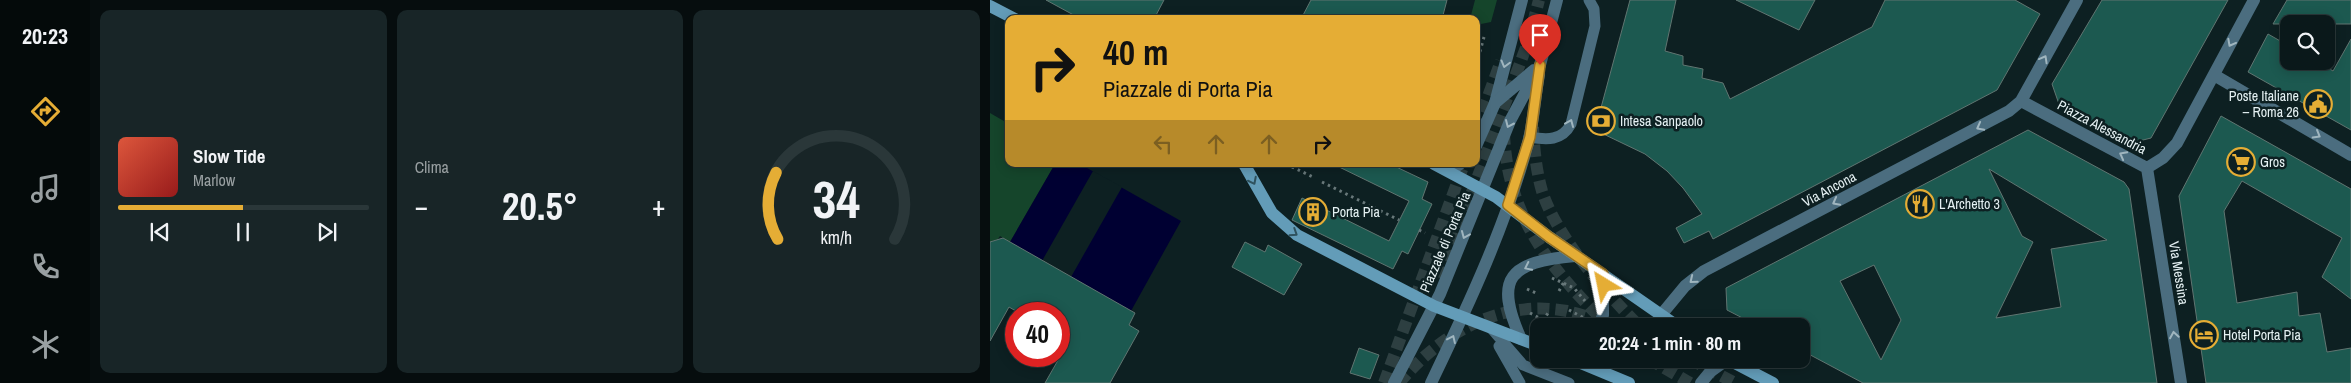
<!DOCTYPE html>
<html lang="it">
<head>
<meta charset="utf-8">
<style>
  :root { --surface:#0a181a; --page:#182527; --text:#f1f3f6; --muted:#99a0a2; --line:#2a3739; --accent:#e5ad35 }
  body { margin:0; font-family:"Archivo Narrow",sans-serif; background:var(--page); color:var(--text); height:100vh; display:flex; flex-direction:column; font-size:19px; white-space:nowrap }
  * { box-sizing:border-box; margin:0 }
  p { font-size:16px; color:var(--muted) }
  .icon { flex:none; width:28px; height:28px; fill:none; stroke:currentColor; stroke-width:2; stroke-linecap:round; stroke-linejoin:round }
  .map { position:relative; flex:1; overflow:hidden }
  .details { display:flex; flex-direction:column; gap:10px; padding:10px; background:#060d0e; width:900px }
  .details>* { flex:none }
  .banner { position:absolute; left:15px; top:15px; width:475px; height:152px; border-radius:10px; box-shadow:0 2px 12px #0003,0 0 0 1px var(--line); background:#e5ad35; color:#111; overflow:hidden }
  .controls { position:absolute; left:1290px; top:15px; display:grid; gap:10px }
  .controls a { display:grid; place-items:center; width:55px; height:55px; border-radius:10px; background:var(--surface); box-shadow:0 2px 12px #0003,0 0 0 1px var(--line); font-size:25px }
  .speed { position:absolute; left:15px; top:302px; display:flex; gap:10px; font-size:25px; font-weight:700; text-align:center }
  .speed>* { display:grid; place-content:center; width:65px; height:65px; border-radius:50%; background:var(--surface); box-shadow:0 2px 12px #0003,0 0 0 1px var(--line); line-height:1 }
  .speed .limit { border:8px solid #d22; background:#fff; color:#111 }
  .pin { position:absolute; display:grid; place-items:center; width:42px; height:42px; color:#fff; margin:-51px -21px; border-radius:50% 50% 50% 0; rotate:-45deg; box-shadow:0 0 5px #0007 }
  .pin .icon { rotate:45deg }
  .me { position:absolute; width:55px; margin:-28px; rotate:325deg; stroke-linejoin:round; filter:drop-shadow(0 0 4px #0008) }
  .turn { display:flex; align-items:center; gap:18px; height:105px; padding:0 15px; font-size:22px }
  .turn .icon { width:65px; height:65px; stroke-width:2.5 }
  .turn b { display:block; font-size:35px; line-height:42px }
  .lanes { display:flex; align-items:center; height:48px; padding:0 15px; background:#0003; justify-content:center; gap:25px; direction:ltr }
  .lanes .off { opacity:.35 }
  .big { font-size:38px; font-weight:800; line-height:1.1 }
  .details .tile { flex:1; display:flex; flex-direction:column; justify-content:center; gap:8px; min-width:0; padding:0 18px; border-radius:10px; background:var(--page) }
  .details .dial { align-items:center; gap:0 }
  .dial svg { height:130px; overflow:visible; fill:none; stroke:var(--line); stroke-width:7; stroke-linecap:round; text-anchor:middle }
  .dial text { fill:var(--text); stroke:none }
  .song { display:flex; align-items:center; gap:15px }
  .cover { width:60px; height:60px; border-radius:8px; background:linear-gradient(135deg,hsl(10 70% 55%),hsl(0 70% 35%)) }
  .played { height:5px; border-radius:2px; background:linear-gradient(90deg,var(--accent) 50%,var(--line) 50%) }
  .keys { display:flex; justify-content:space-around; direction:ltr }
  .heat { display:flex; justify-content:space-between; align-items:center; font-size:28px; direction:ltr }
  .details .tiles { flex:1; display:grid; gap:10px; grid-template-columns:repeat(3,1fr) }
  .trip { position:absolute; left:540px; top:318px; width:280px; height:50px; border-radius:10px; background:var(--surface); box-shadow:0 2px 12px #0003,0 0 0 1px var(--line); font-weight:800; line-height:50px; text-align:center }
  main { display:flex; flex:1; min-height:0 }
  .tab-bar { display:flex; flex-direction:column; width:90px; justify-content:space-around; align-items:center; background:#040a0a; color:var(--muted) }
  .tab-bar .icon { width:35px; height:35px }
  .tab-bar .on { color:var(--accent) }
  .tab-bar b { font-size:22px; color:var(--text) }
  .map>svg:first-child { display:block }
</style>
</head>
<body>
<main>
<nav class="tab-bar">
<b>20:23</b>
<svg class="icon on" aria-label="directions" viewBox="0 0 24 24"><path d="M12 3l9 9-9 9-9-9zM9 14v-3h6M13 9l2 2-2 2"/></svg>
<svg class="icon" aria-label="music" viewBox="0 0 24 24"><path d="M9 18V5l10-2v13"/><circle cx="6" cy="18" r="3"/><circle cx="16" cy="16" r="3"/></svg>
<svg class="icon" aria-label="phone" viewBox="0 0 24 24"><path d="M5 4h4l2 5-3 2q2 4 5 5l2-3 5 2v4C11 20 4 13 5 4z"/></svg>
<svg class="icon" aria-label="climate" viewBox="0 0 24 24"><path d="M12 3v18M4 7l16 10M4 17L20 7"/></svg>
</nav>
<section class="details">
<div class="tiles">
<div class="tile">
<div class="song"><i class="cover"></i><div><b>Slow Tide</b><p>Marlow</p></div></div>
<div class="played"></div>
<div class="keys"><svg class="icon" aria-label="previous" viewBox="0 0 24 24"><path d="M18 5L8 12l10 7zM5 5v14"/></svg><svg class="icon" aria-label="pause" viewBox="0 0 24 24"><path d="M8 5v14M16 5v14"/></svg><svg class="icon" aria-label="next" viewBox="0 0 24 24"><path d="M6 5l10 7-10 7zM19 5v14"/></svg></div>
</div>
<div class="tile"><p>Clima</p>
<div class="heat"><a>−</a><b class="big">20.5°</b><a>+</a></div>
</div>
<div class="tile dial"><svg viewBox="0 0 100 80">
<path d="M14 69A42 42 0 1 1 86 69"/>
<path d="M14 69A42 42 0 0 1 13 28" stroke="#e5ad35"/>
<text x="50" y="56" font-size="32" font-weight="700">34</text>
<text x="50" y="72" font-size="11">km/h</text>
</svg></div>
</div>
</section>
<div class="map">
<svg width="1361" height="383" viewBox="0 0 1361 383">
  <rect width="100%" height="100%" fill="#0d2022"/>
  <!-- green -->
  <path fill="#15452b" d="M 485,0 L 507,0 L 501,22 L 486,25 L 486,19 L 480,19 Z
    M 0,113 L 19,124 L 19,164 L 65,164 L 20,242 L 10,236 L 8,239 L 0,242 Z"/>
  <!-- water -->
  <path fill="#000032" d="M 65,164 L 90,164 L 191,221 L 141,311 L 20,242 Z"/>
  <!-- pier -->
  <path fill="#0d2022" d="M 103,171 L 132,187 L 81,277 L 52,261 Z"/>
  <!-- building -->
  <path fill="#1c5950" stroke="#607571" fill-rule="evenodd" d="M 56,0 L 174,0 L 164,19 L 91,19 Z
    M 321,0 L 457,0 L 452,19 L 311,19 Z
    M 640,0 L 686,0 L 675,51 L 693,56 L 693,65 L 713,69 L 712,78 L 733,83 L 740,99 L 882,27 L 895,0 L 1025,0 L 1050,14 L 1007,90 L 723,239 L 719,231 L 694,243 L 686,228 L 712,214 L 693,188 L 677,171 L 655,154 L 605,130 Z
    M 746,0 L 825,0 L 809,30 Z
    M 1112,0 L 1238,0 L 1161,138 L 1141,143 L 1070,107 L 1062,84 Z
    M 1297,0 L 1361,0 L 1361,24 L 1283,24 Z
    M 1278,34 L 1299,46 L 1299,61 L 1316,61 L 1329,68 L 1332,64 L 1343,71 L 1361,39 L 1361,130 L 1258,72 Z
    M 1231,116 L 1361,189 L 1361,299 L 1332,277 L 1352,238 L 1252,181 L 1234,211 L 1247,303 L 1307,292 L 1309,316 L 1330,313 L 1337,352 L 1361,348 L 1361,383 L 1216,383 L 1189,196 Z
    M 1038,130 L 1134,182 L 1139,189 L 1167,383 L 873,383 L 811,350 L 811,326 L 768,326 L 737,310 L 736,288 ZM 999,169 L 1117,240 L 1061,249 L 1071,307 L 1006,318 L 1043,242 L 1032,236 ZM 884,265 L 911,320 L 891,360 L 850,281 Z
    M 343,164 L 400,164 L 438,182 L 432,199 L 442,204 L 418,254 L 412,251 L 403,269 L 302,220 L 312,198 L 399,241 L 419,201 Z
    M 13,238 L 145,313 L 139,325 L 149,331 L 120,383 L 55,383 L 79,341 L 69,335 L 69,314 L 31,314 L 19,307 L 0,341 L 0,242 Z
    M 255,242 L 275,252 L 278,245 L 312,264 L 294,295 L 242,267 Z
    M 369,348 L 389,355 L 380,379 L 360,373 Z"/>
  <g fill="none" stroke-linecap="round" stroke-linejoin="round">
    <!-- primary-tunnel -->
    <path stroke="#2d3f41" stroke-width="12" stroke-dasharray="12 6" stroke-linecap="butt" d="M 543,127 C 544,148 546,170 552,191 C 566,236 615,292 649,326
      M 486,129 L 511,61
      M 514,133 C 517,217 562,271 619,326
      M 450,278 L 538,42 L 549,0
      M 659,359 L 700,383
      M 700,359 L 745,383
      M 394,383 L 474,164
      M 409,383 C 451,333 510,299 577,311 C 589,314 602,318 614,322"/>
    <!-- path -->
    <path stroke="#68787a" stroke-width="3" stroke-dasharray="2.5 4" stroke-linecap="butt" d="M 486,54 L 489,55 L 494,37
      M 296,164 L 323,177
      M 332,182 L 409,220
      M 429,230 L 435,233
      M 562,278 L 584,288 L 595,301
      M 537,289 L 548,294
      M 569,291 L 574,282
      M 579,310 L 594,318
      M 540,313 L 564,326
      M 553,321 L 558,313"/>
    <!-- service -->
    <path stroke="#4b6d7f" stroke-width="11" d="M 539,137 C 557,140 572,141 581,124 L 605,26 L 604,9 L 599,0
      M 501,328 L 533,365 L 579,383
      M 509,346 L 530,383"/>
    <!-- minor -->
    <path stroke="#4b6d7f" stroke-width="12" d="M 1224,75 L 1361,155
      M 1031,101 L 1157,168 L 1173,158 L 1187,143 L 1264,0
      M 505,103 L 532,0
      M 1157,168 L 1191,383
      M 671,315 L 695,286 L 714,271 L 1019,111 L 1031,101 L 1087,0
      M 711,383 L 720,372 L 738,359"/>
    <!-- tertiary -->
    <path stroke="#4b6d7f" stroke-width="12" d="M 486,146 L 505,103 L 544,70
      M 459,171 L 470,164
      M 609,326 L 613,315 L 613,275
      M 531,339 C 503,277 520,262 585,256
      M 404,383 L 450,294 L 520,121 L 550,65 L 567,0
      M 441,383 C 479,304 517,223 539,139 C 544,118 545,96 549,75"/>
    <!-- secondary -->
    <path stroke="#639cb8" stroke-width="12" d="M 0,6 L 25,19
      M 254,164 L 282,213 L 307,235 L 444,306 L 549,346
      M 444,164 L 506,197 L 559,237 L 687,326
      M 581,359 L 639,383
      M 737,359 L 783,383"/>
  </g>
  <!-- one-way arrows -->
  <defs><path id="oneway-chevron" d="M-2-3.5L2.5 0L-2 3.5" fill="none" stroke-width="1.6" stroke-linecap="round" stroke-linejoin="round" transform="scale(1.25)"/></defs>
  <g stroke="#a0b6bf">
    <use href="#oneway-chevron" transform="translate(1241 43) rotate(118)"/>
    <use href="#oneway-chevron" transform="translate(1054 59) rotate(-61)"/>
    <use href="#oneway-chevron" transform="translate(515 64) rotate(105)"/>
    <use href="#oneway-chevron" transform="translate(580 123) rotate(-67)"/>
    <use href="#oneway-chevron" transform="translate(519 124) rotate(114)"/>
    <use href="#oneway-chevron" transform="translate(990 127) rotate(152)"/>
    <use href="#oneway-chevron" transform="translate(1327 135) rotate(30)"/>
    <use href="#oneway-chevron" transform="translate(1133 155) rotate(-152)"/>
    <use href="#oneway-chevron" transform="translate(846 202) rotate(152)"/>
    <use href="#oneway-chevron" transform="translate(475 235) rotate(113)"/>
    <use href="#oneway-chevron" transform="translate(538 267) rotate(154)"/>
    <use href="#oneway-chevron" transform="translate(703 280) rotate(141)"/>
    <use href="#oneway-chevron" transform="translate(1184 335) rotate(-99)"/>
    <use href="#oneway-chevron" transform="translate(462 339) rotate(-65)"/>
  </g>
  <g stroke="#2f525e">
    <use href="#oneway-chevron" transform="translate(263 181) rotate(63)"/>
    <use href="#oneway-chevron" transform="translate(304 233) rotate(33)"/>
  </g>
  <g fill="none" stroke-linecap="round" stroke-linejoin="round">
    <defs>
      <path id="route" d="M 550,65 L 540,137 L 518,205 L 559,237 L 613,274 L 614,285"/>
    </defs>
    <!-- route casing -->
    <use href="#route" stroke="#957022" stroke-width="12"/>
    <!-- route -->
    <use href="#route" stroke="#e5ad35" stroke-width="9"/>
  </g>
  <!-- icons -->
  <defs>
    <symbol id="civic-ring" viewBox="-11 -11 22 22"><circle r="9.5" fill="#0d2022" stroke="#e5ad35" stroke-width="1.5"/><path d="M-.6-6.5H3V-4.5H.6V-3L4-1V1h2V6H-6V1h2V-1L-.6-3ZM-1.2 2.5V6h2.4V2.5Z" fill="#e5ad35"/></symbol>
    <symbol id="bank-ring" viewBox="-11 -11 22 22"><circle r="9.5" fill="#0d2022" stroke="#e5ad35" stroke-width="1.5"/><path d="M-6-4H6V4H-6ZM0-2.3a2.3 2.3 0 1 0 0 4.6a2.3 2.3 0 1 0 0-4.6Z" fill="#e5ad35"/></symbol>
    <symbol id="supermarket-ring" viewBox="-11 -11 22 22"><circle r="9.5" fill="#0d2022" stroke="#e5ad35" stroke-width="1.5"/><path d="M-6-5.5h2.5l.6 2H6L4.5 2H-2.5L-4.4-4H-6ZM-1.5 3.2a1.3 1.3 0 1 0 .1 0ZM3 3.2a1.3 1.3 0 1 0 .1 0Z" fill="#e5ad35"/></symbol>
    <symbol id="restaurant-ring" viewBox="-11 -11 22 22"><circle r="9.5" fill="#0d2022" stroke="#e5ad35" stroke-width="1.5"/><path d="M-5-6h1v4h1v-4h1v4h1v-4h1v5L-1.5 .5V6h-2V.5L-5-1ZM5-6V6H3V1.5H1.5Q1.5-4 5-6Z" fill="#e5ad35"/></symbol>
    <symbol id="building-ring" viewBox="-11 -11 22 22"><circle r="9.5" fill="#0d2022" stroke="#e5ad35" stroke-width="1.5"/><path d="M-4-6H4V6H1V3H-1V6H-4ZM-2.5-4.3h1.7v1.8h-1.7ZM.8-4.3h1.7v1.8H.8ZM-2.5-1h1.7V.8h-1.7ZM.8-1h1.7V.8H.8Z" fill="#e5ad35"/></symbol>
    <symbol id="hotel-ring" viewBox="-11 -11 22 22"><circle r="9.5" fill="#0d2022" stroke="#e5ad35" stroke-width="1.5"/><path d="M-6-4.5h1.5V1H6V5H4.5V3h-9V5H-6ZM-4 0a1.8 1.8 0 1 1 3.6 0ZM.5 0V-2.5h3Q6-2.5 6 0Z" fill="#e5ad35"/></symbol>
  </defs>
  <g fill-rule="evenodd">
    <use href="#civic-ring" x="1312" y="88" width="32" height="32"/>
    <use href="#bank-ring" x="595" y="105" width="32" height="32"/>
    <use href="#supermarket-ring" x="1235" y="146" width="32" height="32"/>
    <use href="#restaurant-ring" x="914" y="188" width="32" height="32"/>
    <use href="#building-ring" x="307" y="196" width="32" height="32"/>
    <use href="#hotel-ring" x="1198" y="319" width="32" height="32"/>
  </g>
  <g text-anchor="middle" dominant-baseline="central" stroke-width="5" stroke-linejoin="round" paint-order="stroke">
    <!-- poi labels -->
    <g font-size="14" fill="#e5f1f3" stroke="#0d2022" text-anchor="start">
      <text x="1309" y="96" text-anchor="end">Poste Italiane<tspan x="1309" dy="16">– Roma 26</tspan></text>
      <text x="630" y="121">Intesa Sanpaolo</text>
      <text x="1270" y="162">Gros</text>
      <text x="949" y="204">L'Archetto 3</text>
      <text x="342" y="212">Porta Pia</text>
      <text x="1233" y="335">Hotel Porta Pia</text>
    </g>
    <!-- street labels -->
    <g font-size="14" fill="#e5f1f3" stroke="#0d2022">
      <text transform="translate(1112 127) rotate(28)">Piazza Alessandria</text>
      <text transform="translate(839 189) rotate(-28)">Via Ancona</text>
      <text transform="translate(455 242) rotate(-67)">Piazzale di Porta Pia</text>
      <text transform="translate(1189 273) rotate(81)">Via Messina</text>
    </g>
  </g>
</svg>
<div class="controls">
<a><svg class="icon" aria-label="search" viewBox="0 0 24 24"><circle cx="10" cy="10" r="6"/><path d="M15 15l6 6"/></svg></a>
</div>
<div class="speed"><div class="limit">40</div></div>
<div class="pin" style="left:550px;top:65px;background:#d93025"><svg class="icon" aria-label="arrive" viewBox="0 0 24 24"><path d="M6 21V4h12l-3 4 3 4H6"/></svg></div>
<svg class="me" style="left:614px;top:285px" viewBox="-20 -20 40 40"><path d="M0-17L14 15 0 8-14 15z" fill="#e5ad35" stroke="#fff" stroke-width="4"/></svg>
<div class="trip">20:24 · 1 min · 80 m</div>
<div class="banner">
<div class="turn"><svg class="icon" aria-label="right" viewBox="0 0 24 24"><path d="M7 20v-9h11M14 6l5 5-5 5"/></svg><div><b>40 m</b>Piazzale di Porta Pia</div></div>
<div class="lanes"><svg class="icon off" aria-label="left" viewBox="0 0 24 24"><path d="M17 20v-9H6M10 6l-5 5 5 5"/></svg><svg class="icon off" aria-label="ahead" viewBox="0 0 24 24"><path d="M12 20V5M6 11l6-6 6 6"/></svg><svg class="icon off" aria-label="ahead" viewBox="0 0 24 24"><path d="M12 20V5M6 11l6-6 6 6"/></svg><svg class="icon" aria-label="right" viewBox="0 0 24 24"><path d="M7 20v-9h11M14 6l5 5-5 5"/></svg></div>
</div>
</div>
</main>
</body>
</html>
